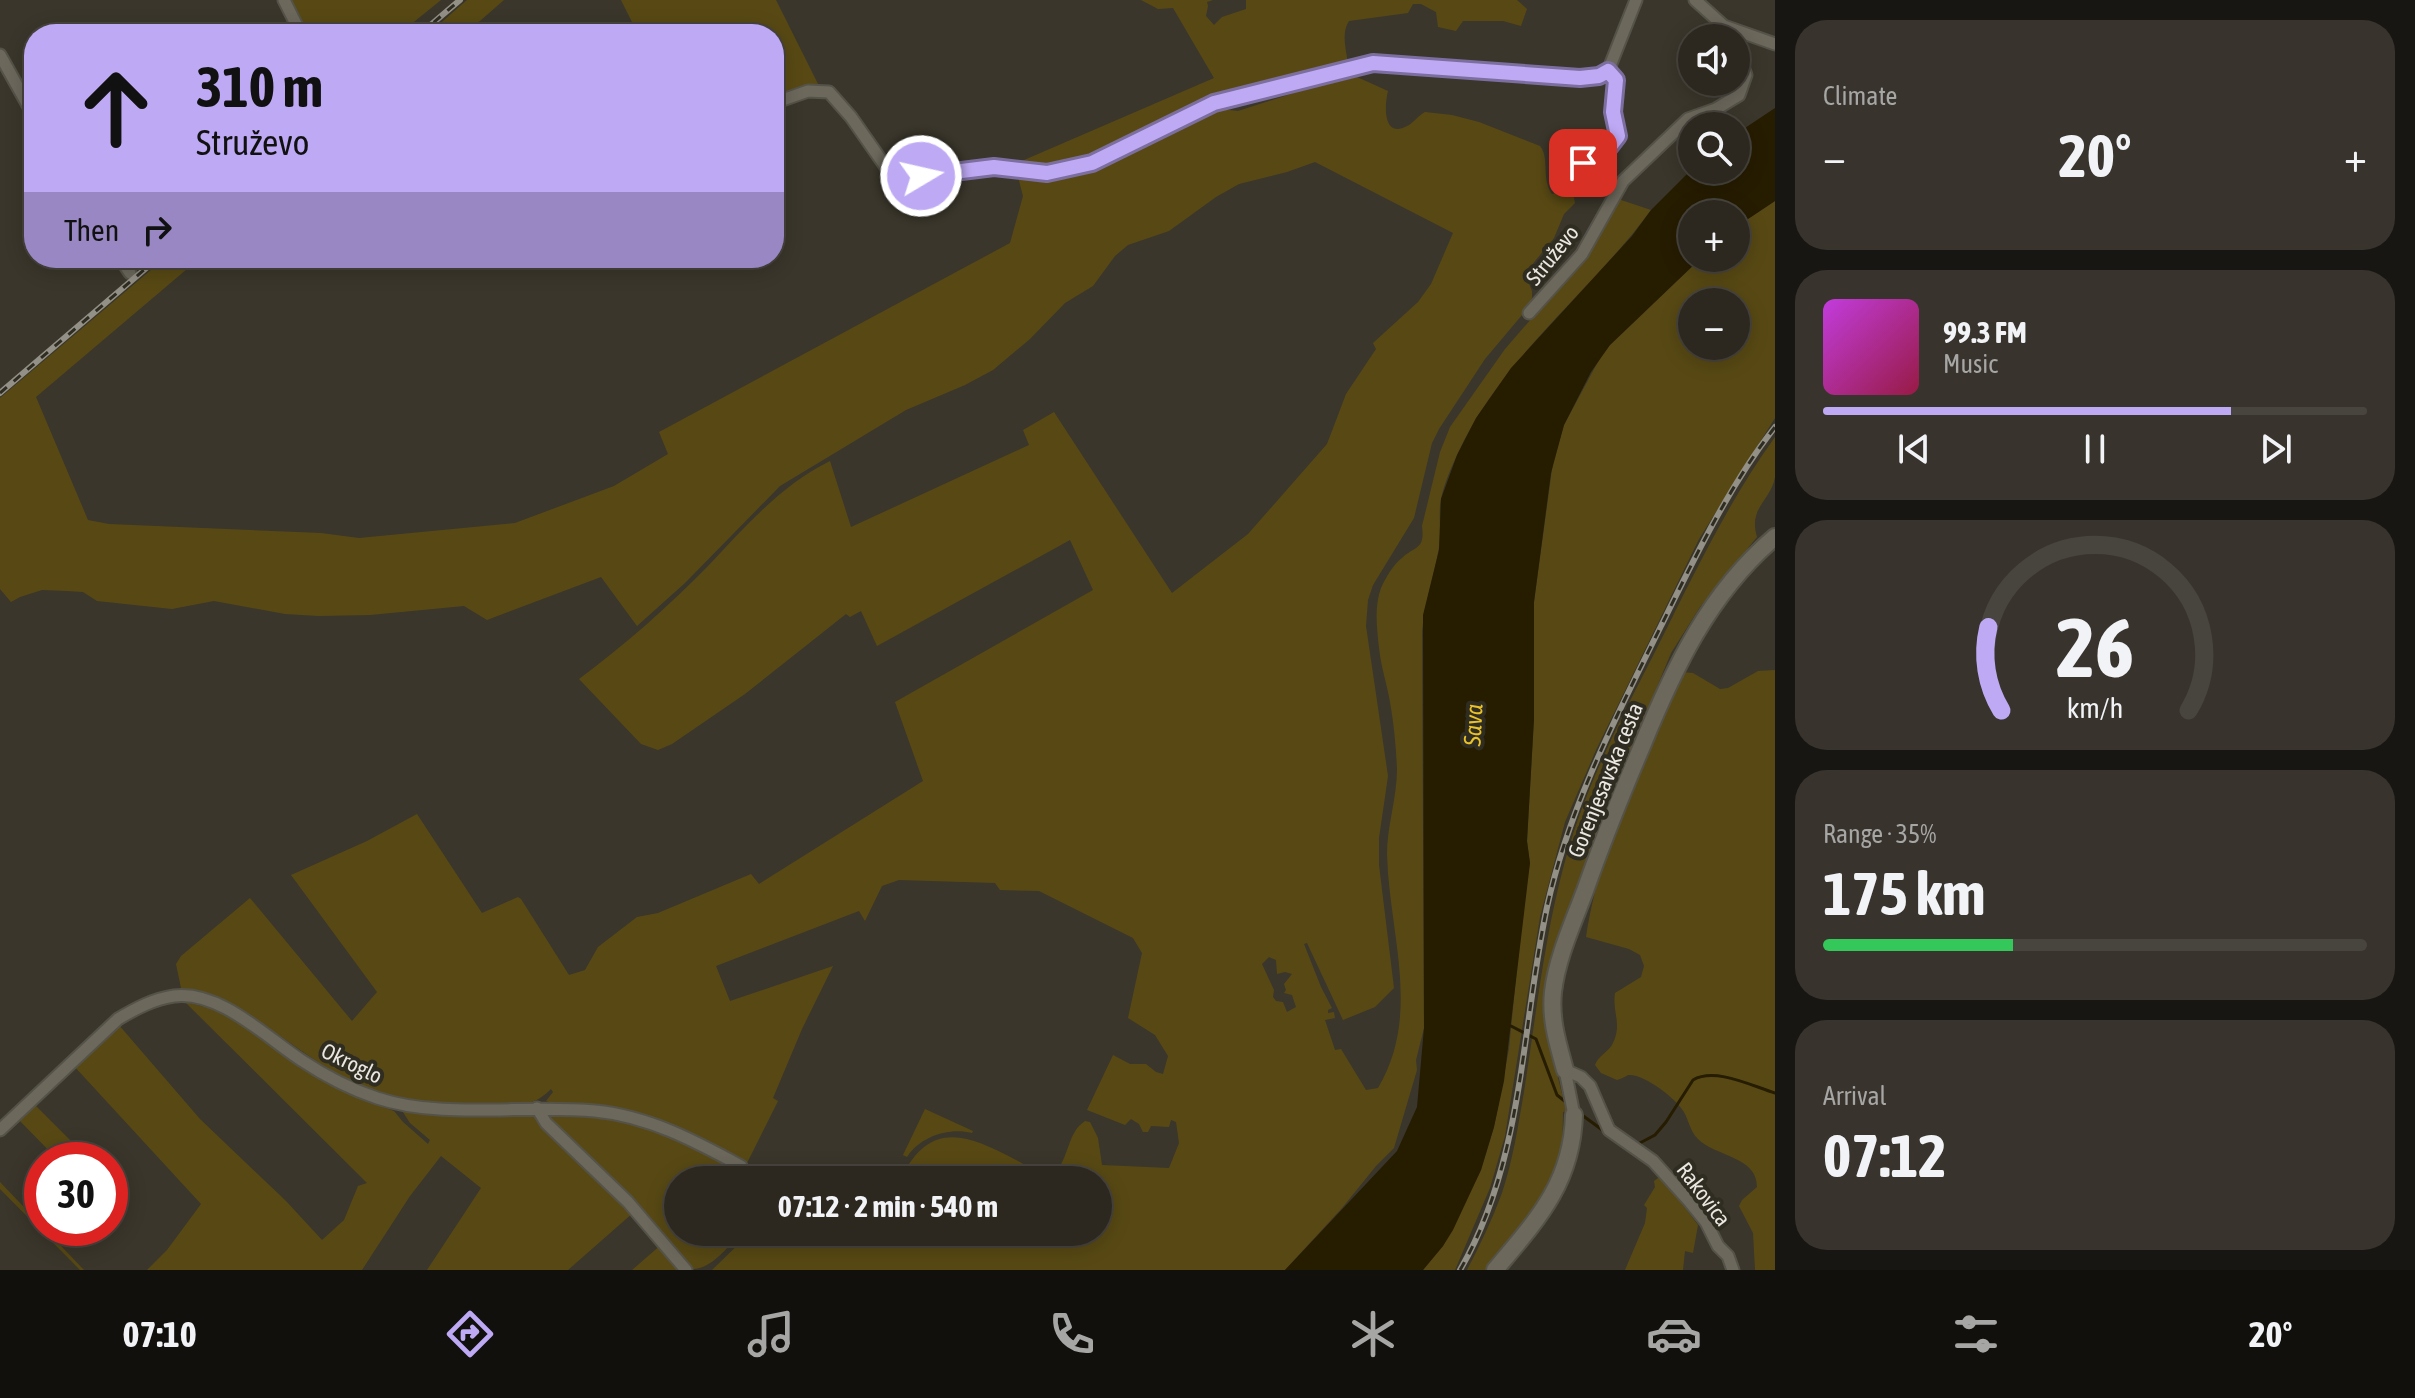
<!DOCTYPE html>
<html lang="en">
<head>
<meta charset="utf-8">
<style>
  :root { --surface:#2c2820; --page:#38342d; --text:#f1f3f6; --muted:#a6a6a5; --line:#48443e; --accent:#bea9f4 }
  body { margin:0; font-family:"Asap Condensed",sans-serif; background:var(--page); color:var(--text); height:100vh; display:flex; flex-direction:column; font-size:30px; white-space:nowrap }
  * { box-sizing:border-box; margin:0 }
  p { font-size:26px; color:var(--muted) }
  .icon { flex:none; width:44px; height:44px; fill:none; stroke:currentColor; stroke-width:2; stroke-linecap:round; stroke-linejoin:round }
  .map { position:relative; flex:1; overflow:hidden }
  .panel { display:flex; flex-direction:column; gap:20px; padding:20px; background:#181612; width:640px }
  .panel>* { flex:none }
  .banner { position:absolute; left:24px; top:24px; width:760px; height:244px; border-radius:32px; box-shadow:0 4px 20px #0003,0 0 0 2px var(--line); background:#bea9f4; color:#111; overflow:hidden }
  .fabs { position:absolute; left:1678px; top:24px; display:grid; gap:16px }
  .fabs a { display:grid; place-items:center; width:72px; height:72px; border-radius:50%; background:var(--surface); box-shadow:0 4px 20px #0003,0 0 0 2px var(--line); font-size:40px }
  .speed { position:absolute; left:24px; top:1142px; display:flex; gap:16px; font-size:40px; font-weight:700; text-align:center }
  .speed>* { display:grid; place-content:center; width:104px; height:104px; border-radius:50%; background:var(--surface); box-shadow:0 4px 20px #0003,0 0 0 2px var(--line); line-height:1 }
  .speed .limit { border:12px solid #d22; background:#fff; color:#111 }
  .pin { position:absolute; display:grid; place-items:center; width:68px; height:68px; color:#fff; margin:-34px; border-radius:16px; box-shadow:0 4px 12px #0006 }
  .me { position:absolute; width:88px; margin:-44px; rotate:81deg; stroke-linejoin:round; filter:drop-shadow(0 0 6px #0008) }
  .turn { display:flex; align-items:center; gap:28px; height:168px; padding:0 40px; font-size:36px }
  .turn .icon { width:104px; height:104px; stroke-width:2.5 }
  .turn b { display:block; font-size:56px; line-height:68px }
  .then { display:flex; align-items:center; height:76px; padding:0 40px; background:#0003; gap:16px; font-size:30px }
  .big { font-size:60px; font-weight:700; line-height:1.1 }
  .panel .widget { flex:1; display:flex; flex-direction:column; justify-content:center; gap:12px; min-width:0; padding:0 28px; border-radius:32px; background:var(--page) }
  .panel .dial { align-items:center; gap:0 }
  .dial svg { height:208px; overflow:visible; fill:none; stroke:var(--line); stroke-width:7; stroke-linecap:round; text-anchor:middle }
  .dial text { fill:var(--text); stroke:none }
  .song { display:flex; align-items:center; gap:24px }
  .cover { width:96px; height:96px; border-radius:12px; background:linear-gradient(135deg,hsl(290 70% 55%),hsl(340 70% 35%)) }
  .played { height:8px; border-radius:4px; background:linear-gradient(90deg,var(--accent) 75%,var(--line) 75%) }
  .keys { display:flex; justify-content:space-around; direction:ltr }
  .heat { display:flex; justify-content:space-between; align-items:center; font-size:44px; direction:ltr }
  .charge { height:12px; border-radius:6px; background:linear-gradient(90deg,#34c759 35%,var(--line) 0) }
  .trip { position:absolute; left:664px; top:1166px; width:448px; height:80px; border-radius:40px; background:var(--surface); box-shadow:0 4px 20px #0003,0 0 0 2px var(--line); font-weight:700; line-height:80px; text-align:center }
  .menu { display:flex; height:128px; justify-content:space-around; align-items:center; background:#12100d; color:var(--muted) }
  .menu .icon { width:56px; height:56px }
  .menu .on { color:var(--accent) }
  .menu b { font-size:36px; color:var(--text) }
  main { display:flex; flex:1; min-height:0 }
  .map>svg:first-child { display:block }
</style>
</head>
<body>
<main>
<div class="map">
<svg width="1775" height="1270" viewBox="0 0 1775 1270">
  <rect width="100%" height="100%" fill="#3a362b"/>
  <!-- green -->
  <path fill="#584914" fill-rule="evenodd" d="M 287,0 L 441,0 L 399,34 L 304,34 Z
    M 467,0 L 504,0 L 465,34 L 428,34 Z
    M 621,0 L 776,0 L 818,84 L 774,99 L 774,34 L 638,34 Z
    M 1141,0 L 1213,0 L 1207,2 L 1208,6 L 1206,16 L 1214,25 L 1222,17 L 1246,9 L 1246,0 L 1517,0 L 1527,9 L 1521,26 L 1503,21 L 1463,21 L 1456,31 L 1438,27 L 1436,12 L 1421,4 L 1413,4 L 1408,13 L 1349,21 C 1341,33 1346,50 1348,63 L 1214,99 L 1092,159 L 1053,168 L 1015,164 L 1214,78 L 1173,8 L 1158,9 Z
    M 1357,77 L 1388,91 C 1384,106 1383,141 1409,125 C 1415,121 1418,116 1425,112 L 1452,115 L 1479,122 L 1540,146 C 1550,158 1541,179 1552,194 L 1572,188 L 1575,203 L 1564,214 L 1554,238 L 1531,266 L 1528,281 L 1532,291 L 1532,298 L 1527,309 L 1485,359 L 1439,429 L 1432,443 L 1414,518 L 1373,585 L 1368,600 L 1366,626 L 1388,776 L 1379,838 L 1379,865 L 1394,988 L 1375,1007 L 1343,1020 L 1307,943 L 1304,944 L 1321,987 L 1332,1008 L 1328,1010 L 1328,1013 L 1334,1012 L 1335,1018 L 1325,1020 L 1335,1050 L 1341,1049 L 1366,1090 L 1378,1088 C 1422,1014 1389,934 1387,854 C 1387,826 1397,798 1397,769 C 1396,747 1394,724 1390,702 C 1387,684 1381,667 1379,648 C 1377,629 1374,607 1381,588 C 1386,577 1393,565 1402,558 C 1416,545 1425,550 1422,526 L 1440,452 L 1450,427 L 1505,349 L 1545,303 L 1618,199 L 1651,210 C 1590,293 1502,357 1458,453 C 1451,468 1442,488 1440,505 C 1439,519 1441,533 1439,547 C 1434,576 1425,602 1422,631 L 1424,1028 L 1416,1060 L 1417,1070 L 1394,1148 L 1376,1166 L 1342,1208 L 1285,1270 L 712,1270 L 751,1232 L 835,1232 L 850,1240 L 865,1244 L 871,1241 L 878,1232 L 1098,1232 L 1098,1180 L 900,1180 C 930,1119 966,1134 1016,1160 C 1028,1166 1037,1174 1050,1176 C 1070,1164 1065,1134 1085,1121 L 1090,1122 L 1098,1138 L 1102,1165 L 1169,1168 L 1179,1143 L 1176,1122 L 1171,1120 L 1169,1127 L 1151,1126 L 1148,1132 L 1143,1132 L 1139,1124 L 1131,1119 L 1125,1125 L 1087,1110 L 1113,1055 L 1130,1064 L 1146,1064 L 1156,1072 L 1163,1074 L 1168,1056 L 1155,1035 L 1128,1018 L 1142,953 L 1133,938 L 1039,891 L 1000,890 L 995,883 L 899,880 L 882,886 L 865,921 L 859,911 L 716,966 L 730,1001 L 833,966 L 802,1029 L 773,1098 L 778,1101 L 747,1163 L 595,1106 L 551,1103 L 546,1101 L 553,1092 L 551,1089 C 532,1109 514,1104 489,1105 C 452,1105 415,1105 380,1093 C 321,1074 277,1027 222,1000 C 209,994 195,992 181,988 L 176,964 L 181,956 L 250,898 L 352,1021 L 377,992 L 291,875 L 367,841 L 417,814 L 482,913 L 518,897 L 521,899 L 569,975 L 585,970 L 598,947 L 637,917 L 658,913 L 751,874 L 759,884 L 923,781 L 895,702 L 1093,590 L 1070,540 L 877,646 L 861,611 L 850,617 L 846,614 L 745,694 L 672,744 L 658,750 L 641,744 L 579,679 C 625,645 669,606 709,565 C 746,526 781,485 830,461 L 851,527 L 1029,445 L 1023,430 L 1054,412 L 1172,593 L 1248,534 L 1327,444 L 1346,394 L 1376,349 L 1373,343 L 1418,302 L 1431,284 L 1453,233 L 1315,162 L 1287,172 L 1239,184 L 1216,197 L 1169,231 L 1128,245 L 1115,256 L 1093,286 L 1065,303 L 1030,339 L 993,370 L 965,385 L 906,410 L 780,486 L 685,583 L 637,626 L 601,577 L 487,620 L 464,606 L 370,615 L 319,616 L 285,614 L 214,601 L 172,609 L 97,601 L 83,592 L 67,591 L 42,590 L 20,597 L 11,602 L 0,589 L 0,398 L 165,258 L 200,258 L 36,397 L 88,520 L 109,524 L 321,533 L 359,538 L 515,523 L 614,486 L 668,454 L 659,432 L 1010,243 L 1023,196 L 1017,173 L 1050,176 L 1187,119 L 1192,121 L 1221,109 L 1238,111 L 1300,91 ZM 1269,957 L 1276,960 L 1277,974 L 1285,972 L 1292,974 L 1284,984 L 1286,990 L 1284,993 L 1292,995 L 1296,1007 L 1287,1012 L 1283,1002 L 1276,1001 L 1273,997 L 1274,990 L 1262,964 Z
    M 1775,201 L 1775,418 L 1699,539 L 1596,750 L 1565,822 L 1540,917 L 1505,1136 L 1490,1188 L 1455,1270 L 1423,1270 L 1443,1246 L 1481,1170 L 1494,1127 L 1509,1049 L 1524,896 L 1530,863 L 1527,841 L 1534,719 L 1534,602 L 1553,462 L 1564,425 L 1600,358 L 1609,346 L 1701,258 L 1736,258 L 1736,227 ZM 1692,302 L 1736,302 L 1736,346 L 1692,346 Z
    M 1775,437 C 1775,449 1775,464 1775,477 C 1771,501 1748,507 1757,537 L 1700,607 L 1671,653 L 1609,803 L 1570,906 L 1558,948 L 1551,1048 L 1566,1111 L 1563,1112 L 1562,1159 L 1548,1191 L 1487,1270 L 1467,1270 C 1480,1245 1492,1220 1502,1193 C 1513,1160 1518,1126 1524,1092 C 1536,1016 1544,939 1564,865 C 1584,789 1621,718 1657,648 C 1693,576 1728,502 1775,437 Z
    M 1775,670 L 1775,1270 L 1755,1270 L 1753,1233 L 1739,1206 L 1742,1200 L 1757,1187 C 1757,1156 1716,1157 1698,1139 C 1690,1131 1689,1121 1684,1112 C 1677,1099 1643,1073 1628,1075 C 1627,1076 1618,1080 1617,1080 L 1601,1073 L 1595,1065 C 1599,1055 1607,1053 1612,1045 C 1623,1024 1612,1013 1615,993 L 1641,977 L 1644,966 L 1640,955 L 1629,949 L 1586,937 C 1600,844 1645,758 1681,672 L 1693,673 L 1720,689 L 1728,688 L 1758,671 Z
    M 185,1002 L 221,1011 L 251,1029 L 317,1077 L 360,1099 L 394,1111 L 403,1122 L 428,1144 L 430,1140 L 410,1123 L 401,1109 L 530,1113 L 634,1212 L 568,1270 L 427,1270 L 481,1188 L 441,1156 L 410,1196 L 362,1270 L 147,1270 L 167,1250 L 201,1204 L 73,1065 L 118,1024 L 200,1119 L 286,1201 L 322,1240 L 344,1220 L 358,1186 L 367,1183 Z
    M 34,1104 L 83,1153 L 78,1160 L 58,1160 L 19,1120 Z
    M 925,1109 L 973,1131 L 972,1133 C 950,1127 920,1136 907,1157 L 903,1155 Z
    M 548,1113 L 590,1114 L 642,1125 L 681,1141 L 732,1167 L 752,1180 L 678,1180 L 678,1232 L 742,1232 C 729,1245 712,1270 691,1269 L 552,1126 Z
    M 1661,1176 L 1698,1225 L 1693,1253 L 1685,1251 L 1683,1270 L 1625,1270 L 1645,1223 L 1647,1208 L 1644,1205 L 1655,1187 L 1654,1181 Z
    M 0,1182 L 84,1270 L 80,1270 L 0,1189 Z
    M 662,1244 L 682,1270 L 632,1270 Z"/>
  <!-- water -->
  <path fill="#261c00" d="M 1775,108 L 1775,201 L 1736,227 L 1736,214 L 1692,214 L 1692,258 L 1701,258 L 1610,345 L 1591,372 L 1564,425 L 1551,473 L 1534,602 L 1534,719 L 1527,841 L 1530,863 L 1504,1081 L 1494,1127 L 1481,1170 L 1453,1230 L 1443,1246 L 1423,1270 L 1285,1270 L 1397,1151 L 1417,1107 L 1424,1028 L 1423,615 L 1439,550 L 1441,499 L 1457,455 L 1476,418 L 1511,368 L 1632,236 L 1651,210 L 1692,169 L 1736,170 L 1736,134 Z"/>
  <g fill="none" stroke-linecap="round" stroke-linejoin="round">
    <!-- stream -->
    <path stroke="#261c00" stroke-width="3" d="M 1511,1026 L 1536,1039 L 1557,1095 L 1567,1103
      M 1582,1115 L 1624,1146
      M 1638,1144 L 1655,1135 L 1666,1122 L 1693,1080 C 1715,1067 1752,1086 1775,1093"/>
    <defs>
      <path id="street" d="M 284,0 L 301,34
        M 1695,0 L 1724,26 L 1731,38
        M 1724,26 L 1775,44
        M 0,55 L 34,116
        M 774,103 L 808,91 L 829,92 L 851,117 L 888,170 L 903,176 L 921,176 L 994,167 L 1047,173 L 1070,169 L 1092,163 L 1214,103 L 1373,63 L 1580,78 L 1599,76 L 1608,71
        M 1583,163 L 1608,149 L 1618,136 L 1613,112 L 1616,80 L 1608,71 L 1636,0
        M 120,258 L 130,273
        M 1529,313 L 1582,254 L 1623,181 L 1688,119 L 1716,109 L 1739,95 L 1746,75 L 1736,47
        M 1565,1070 L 1581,1077 L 1590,1086 L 1609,1130 L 1653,1161 L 1689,1201 L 1706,1222 L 1718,1246 L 1728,1256 L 1733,1270
        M 1565,1070 L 1574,1115
        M 537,1108 L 546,1123 L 628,1202 L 686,1270
        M 0,1130 L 118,1019 C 135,1009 153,999 174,996 C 219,990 266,1037 301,1060 C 325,1076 350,1089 377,1098 C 443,1120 525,1104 595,1111 C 648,1116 695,1141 741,1166"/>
      <path id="secondary" d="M 1565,1070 C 1558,1044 1550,1020 1553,992 C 1557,957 1574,921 1586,888 C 1603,840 1622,793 1642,746 C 1674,668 1709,593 1775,537
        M 1495,1270 C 1537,1220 1572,1183 1574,1115"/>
    </defs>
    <!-- street casing -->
    <use href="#street" stroke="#555349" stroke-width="15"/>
    <!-- secondary casing -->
    <use href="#secondary" stroke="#555349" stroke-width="20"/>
    <!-- street -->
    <use href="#street" stroke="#6c685c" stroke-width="11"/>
    <!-- secondary -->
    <use href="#secondary" stroke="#6c685c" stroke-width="16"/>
    <defs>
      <path id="rail" d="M 420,34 L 460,0
        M 0,393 L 158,258
        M 1460,1270 C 1524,1160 1521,1028 1547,907 C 1569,807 1616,717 1661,626 C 1693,561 1730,484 1775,427"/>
    </defs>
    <!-- rail casing -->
    <use href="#rail" stroke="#939087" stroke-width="6"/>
    <!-- rail -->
    <use href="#rail" stroke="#2f2c22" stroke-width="3" stroke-dasharray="9" stroke-linecap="butt"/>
  </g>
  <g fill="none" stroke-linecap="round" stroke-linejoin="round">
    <defs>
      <path id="route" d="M 921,176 L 994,167 L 1047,173 L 1092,163 L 1214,103 L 1373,63 L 1580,78 L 1599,76 L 1608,71 L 1616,80 L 1613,112 L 1618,136 L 1608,149 L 1583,163"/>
    </defs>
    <!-- route casing -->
    <use href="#route" stroke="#7c6e9f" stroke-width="20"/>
    <!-- route -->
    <use href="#route" stroke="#bea9f4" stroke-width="14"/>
  </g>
  <g text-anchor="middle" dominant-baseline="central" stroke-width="8" stroke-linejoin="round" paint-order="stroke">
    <!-- street labels -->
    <g font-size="22" fill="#eae8e1" stroke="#2f2c22">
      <text transform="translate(1552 255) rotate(-51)">Struževo</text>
      <text transform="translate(1605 780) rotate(-68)">Gorenjesavska cesta</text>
      <text transform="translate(352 1063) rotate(26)">Okroglo</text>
      <text transform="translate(1704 1194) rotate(53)">Rakovica</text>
    </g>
    <!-- water labels -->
    <g font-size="24" font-style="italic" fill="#e9c128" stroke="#2f2c22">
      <text transform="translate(1473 725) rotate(-87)">Sava</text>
    </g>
  </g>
</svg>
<div class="fabs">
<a><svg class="icon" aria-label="sound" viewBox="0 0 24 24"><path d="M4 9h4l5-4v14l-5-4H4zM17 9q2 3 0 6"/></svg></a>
<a><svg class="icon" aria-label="search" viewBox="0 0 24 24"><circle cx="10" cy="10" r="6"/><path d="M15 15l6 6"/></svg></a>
<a>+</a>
<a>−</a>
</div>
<div class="speed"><div class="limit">30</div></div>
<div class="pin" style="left:1583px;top:163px;background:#d93025"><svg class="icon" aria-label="arrive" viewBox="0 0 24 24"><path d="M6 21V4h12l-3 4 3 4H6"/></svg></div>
<svg class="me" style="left:921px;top:176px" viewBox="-20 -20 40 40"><circle r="17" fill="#bea9f4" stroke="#fff" stroke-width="3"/><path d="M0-11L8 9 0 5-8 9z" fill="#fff"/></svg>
<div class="trip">07:12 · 2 min · 540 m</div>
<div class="banner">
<div class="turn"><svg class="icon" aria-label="ahead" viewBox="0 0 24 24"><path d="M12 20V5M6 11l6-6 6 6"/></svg><div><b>310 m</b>Struževo</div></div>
<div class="then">Then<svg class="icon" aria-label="right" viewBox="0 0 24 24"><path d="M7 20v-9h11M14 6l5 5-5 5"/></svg></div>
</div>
</div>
<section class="panel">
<div class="widget"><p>Climate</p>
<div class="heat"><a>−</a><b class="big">20°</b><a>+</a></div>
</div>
<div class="widget">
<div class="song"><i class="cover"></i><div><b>99.3 FM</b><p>Music</p></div></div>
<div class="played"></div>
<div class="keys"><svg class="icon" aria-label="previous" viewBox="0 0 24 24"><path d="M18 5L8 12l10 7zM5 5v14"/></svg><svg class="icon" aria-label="pause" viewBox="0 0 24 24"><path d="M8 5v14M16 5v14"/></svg><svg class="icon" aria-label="next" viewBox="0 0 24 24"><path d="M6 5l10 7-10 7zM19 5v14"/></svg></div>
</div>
<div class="widget dial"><svg viewBox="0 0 100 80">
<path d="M14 69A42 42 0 1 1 86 69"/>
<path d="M14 69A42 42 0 0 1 9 37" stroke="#bea9f4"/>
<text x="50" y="56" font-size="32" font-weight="700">26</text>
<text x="50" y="72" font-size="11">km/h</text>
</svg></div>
<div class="widget"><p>Range · 35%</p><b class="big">175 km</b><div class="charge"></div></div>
<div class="widget"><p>Arrival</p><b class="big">07:12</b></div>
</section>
</main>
<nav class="menu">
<b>07:10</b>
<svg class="icon on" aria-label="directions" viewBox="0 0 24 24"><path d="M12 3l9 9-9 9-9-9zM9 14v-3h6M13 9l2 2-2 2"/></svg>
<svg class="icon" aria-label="music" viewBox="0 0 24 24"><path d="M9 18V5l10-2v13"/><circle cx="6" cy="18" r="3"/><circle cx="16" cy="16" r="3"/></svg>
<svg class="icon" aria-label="phone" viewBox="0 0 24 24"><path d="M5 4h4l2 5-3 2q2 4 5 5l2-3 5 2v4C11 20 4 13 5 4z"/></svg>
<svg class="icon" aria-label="climate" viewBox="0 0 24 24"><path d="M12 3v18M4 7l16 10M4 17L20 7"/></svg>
<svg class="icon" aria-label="car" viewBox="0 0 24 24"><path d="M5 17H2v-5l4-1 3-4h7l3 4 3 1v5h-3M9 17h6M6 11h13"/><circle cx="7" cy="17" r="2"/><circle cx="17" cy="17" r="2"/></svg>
<svg class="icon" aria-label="filters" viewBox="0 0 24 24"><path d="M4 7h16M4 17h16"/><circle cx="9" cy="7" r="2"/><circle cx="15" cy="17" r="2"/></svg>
<b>20°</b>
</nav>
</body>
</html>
